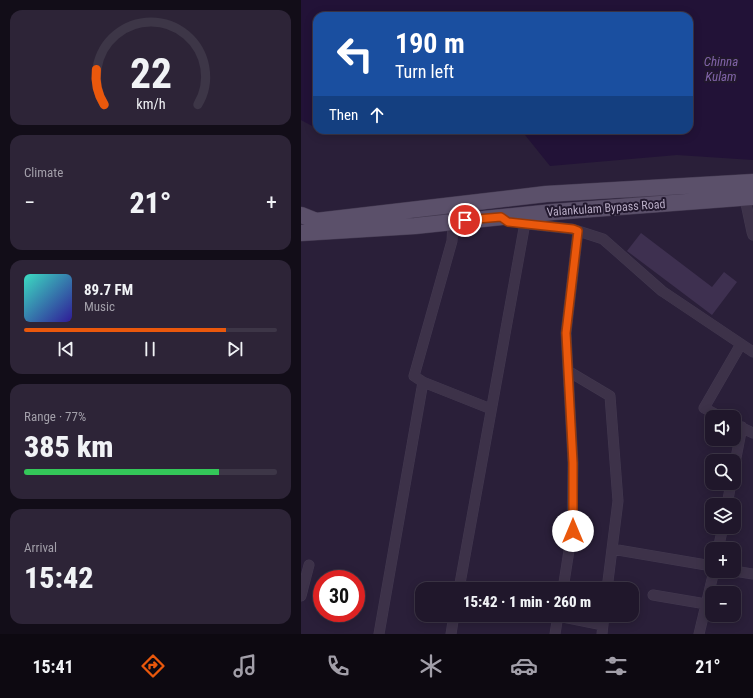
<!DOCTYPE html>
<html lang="en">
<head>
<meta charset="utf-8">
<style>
  :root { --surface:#20172b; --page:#2d2437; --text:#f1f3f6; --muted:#a29fa9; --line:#3d3647; --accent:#ea580c }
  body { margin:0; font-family:"Roboto Condensed",sans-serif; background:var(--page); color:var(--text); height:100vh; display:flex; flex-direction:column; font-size:15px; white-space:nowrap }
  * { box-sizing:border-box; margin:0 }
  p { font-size:13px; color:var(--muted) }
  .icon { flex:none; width:22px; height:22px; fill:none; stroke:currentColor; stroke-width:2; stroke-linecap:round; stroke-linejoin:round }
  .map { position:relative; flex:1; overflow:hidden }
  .details { display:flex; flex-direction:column; gap:10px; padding:10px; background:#120d18; width:301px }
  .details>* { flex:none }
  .hud { position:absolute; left:12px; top:12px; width:380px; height:122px; border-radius:12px; box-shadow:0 2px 10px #0003,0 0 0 1px var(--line); background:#1a4fa0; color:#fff; overflow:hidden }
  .controls { position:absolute; left:404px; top:410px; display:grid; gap:8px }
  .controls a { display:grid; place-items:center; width:36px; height:36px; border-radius:8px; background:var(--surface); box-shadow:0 2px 10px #0003,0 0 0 1px var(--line); font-size:20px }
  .speed { position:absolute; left:12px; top:570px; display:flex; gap:8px; font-size:20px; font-weight:700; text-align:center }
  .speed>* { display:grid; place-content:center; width:52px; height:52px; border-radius:50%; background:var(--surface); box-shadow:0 2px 10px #0003,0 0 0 1px var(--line); line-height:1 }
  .speed .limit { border:6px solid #d22; background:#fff; color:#111 }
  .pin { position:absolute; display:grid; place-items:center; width:34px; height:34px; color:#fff; margin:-17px; border:2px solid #fff; border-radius:50%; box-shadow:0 1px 4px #0007 }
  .me { position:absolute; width:44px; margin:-22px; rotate:0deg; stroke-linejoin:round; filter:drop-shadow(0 0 3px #0008) }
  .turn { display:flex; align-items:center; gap:14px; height:84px; padding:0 16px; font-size:18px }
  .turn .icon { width:52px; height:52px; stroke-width:2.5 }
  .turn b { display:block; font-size:28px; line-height:34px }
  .then { display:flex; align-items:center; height:38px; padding:0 16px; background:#0003; gap:8px; font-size:15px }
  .big { font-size:30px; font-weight:800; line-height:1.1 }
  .details .widget { flex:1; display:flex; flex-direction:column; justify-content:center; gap:6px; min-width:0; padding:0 14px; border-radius:12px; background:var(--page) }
  .details .dial { align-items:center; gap:0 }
  .dial svg { height:104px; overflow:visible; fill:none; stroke:var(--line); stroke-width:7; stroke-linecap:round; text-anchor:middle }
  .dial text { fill:var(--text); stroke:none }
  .song { display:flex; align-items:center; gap:12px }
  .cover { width:48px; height:48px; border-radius:6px; background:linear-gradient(135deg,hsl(170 70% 55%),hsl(250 70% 35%)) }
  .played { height:4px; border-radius:2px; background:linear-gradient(90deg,var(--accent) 80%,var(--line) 80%) }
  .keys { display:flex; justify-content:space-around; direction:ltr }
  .heat { display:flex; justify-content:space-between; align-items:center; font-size:22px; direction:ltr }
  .charge { height:6px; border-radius:3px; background:linear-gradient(90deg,#34c759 77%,var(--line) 0) }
  .trip { position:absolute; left:114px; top:582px; width:224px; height:40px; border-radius:12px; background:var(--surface); box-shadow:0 2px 10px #0003,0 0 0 1px var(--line); font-weight:800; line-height:40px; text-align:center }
  .tab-bar { display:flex; height:64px; justify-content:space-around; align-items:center; background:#0d0911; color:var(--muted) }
  .tab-bar .icon { width:28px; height:28px }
  .tab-bar .selected { color:var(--accent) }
  .tab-bar b { font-size:18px; color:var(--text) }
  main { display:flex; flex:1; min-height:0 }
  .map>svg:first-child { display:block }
</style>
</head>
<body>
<main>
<section class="details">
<div class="widget dial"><svg viewBox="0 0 100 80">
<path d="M14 69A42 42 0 1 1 86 69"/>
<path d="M14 69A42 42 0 0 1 8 42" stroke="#ea580c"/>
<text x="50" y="56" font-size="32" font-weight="700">22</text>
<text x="50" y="72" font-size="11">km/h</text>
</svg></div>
<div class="widget"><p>Climate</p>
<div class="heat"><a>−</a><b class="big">21°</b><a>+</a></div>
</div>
<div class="widget">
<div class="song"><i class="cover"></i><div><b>89.7 FM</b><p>Music</p></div></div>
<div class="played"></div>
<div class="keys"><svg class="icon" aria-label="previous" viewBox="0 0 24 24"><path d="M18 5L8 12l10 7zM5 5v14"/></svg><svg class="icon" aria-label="pause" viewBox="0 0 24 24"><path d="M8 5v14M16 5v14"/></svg><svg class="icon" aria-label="next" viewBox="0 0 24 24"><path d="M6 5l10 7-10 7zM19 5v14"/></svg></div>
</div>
<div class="widget"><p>Range · 77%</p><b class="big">385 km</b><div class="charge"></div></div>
<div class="widget"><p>Arrival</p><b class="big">15:42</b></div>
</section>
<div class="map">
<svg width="452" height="634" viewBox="0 0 452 634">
  <rect width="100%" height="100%" fill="#2a1f39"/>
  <!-- water -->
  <path fill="#221237" d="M 0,0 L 452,0 L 452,160 L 376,155 L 249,166 L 220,130 L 388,130 L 388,16 L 16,16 L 16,127 L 13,127 L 0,120 Z"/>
  <!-- building -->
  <path fill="#3e3050" d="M 340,233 L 411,287 L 423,272 L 436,282 L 411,315 L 326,251 Z"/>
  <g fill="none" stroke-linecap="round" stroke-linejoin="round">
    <defs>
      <path id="minor" d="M 443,194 L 451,232 L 452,235
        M 218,223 L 271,229 L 302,239 L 361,291 L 452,352
        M 277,231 L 265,333 L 267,371 L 309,396 L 317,501 L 311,549
        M 122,382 L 113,376 L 151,241 L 152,222 L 149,205
        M 420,417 L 403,408 L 440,344
        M 433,424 L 452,433
        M 433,468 L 441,427
        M 426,505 L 430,483
        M 417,549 L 422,527
        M 433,571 L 452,574
        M 158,589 L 224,223
        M 262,589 L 271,531 L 272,463 L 267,371
        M 306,589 L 311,549 L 411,566
        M 352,595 L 405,604
        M 0,596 L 8,565
        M 257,616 L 302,625
        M 78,634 L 122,382 L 190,409
        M 150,634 L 153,615
        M 254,634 L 257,615
        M 301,634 L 303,615
        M 398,634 L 413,571"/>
      <path id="primary" d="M 0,215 L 15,221 L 245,194 L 452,182
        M 0,233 L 114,226 L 152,222 L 252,212 L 452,197"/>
    </defs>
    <!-- minor casing -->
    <use href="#minor" stroke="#433950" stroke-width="11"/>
    <!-- primary casing -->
    <use href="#primary" stroke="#433950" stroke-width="17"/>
    <!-- minor -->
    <use href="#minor" stroke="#3d3249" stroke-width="10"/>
    <!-- primary -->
    <use href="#primary" stroke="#5b506a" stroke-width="16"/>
  </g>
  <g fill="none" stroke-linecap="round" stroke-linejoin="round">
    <defs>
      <path id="route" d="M 164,220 L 200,217 L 207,222 L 272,229 L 277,231 L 265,333 L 272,463 L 272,531"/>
    </defs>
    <!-- route casing -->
    <use href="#route" stroke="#983908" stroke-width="10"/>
    <!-- route -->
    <use href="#route" stroke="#ea580c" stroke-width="7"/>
  </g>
  <g text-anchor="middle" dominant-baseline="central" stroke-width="4" stroke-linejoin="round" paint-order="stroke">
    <!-- street labels -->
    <g font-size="12" fill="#b9adc6" stroke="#22182e">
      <text transform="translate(305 208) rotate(-4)">Valankulam Bypass Road</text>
    </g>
    <!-- water labels -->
    <g font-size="13" font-style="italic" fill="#8063a8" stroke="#22182e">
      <text x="420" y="61">Chinna<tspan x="420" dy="15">Kulam</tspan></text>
    </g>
  </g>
</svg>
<div class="controls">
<a><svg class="icon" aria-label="sound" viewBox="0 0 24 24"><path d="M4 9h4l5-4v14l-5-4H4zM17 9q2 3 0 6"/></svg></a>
<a><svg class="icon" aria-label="search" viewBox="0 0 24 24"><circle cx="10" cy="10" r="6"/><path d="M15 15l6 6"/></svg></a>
<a><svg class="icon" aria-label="layers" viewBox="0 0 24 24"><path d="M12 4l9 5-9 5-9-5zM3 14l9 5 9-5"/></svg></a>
<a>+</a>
<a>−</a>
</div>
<div class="speed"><div class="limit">30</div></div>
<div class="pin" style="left:164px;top:220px;background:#d93025"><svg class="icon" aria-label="arrive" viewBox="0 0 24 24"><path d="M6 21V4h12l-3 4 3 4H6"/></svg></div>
<svg class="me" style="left:272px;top:531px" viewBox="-20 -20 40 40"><circle r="19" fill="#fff"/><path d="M0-13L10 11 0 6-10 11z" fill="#ea580c"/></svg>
<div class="trip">15:42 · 1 min · 260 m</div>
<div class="hud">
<div class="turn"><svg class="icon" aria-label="left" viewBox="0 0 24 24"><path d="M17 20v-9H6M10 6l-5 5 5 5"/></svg><div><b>190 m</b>Turn left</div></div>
<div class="then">Then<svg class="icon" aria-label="ahead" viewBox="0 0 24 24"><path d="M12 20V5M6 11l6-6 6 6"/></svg></div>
</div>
</div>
</main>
<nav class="tab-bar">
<b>15:41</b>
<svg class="icon selected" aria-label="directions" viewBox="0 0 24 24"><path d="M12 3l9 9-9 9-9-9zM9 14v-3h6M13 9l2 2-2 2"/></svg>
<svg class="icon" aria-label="music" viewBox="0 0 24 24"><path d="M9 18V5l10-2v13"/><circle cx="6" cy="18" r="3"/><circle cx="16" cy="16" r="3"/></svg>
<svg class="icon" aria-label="phone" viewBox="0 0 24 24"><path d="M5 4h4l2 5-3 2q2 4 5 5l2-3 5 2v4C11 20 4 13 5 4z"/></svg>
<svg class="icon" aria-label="climate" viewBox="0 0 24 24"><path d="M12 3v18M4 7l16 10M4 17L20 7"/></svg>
<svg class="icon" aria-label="car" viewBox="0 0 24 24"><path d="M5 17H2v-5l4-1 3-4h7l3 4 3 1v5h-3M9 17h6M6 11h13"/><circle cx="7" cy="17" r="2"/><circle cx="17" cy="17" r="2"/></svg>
<svg class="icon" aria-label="filters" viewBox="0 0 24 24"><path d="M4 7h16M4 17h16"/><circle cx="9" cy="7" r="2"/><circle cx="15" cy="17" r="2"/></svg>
<b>21°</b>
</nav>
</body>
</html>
